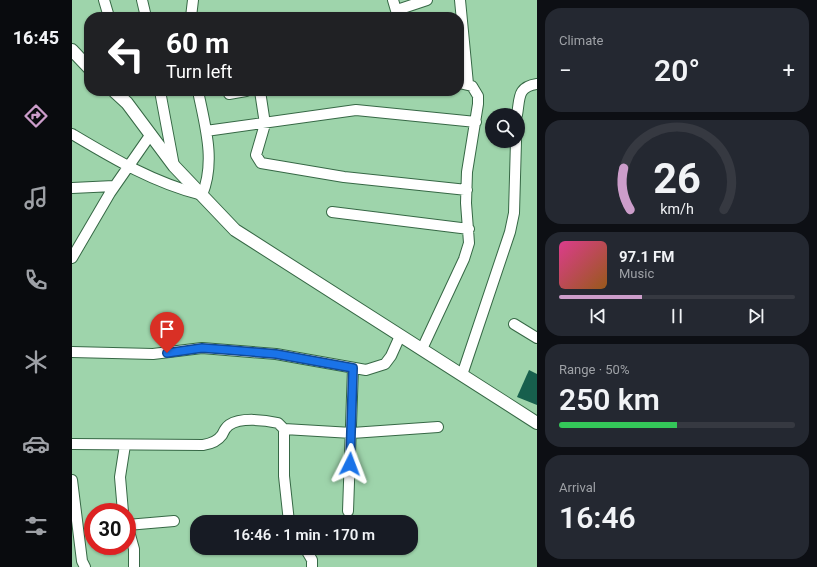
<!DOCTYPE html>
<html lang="en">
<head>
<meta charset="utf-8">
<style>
  :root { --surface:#171b24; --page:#242831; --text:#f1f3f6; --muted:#9ea1a6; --line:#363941; --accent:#cc9dca }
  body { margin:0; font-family:Roboto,sans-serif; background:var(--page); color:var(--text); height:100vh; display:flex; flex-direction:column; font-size:15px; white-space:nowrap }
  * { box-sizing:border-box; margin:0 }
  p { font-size:13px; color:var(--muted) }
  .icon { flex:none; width:22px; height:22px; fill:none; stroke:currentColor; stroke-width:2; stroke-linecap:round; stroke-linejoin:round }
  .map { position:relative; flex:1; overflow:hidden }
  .panel { display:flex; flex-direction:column; gap:8px; padding:8px; background:#0d0f14; width:280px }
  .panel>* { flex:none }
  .banner { position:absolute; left:12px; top:12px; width:380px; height:84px; border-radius:16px; box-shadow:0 1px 3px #0004; background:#202124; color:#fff; overflow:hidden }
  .fabs { position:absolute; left:413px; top:108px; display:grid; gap:8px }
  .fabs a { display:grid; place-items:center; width:40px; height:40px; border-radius:50%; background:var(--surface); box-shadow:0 1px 3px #0004; font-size:20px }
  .speed { position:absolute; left:12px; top:503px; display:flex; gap:8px; font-size:20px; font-weight:700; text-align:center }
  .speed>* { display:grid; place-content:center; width:52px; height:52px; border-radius:50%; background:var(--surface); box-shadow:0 1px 3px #0004; line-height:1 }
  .speed .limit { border:6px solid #d22; background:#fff; color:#111 }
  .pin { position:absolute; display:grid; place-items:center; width:34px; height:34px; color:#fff; margin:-41px -17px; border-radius:50% 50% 50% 0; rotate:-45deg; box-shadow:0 0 4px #0007 }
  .pin .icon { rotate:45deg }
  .me { position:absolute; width:44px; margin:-22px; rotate:3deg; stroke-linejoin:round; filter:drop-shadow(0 0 3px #0008) }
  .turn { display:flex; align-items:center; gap:14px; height:84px; padding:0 16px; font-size:18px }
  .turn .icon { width:52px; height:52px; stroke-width:2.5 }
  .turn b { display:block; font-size:28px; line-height:34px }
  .big { font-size:30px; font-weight:600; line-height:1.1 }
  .panel .widget { flex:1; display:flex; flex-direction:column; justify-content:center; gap:6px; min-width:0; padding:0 14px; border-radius:16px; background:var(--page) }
  .panel .dial { align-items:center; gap:0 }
  .dial svg { height:104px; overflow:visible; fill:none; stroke:var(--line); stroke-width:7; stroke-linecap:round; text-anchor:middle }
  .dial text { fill:var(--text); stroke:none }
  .song { display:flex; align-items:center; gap:12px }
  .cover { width:48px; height:48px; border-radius:6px; background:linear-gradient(135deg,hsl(330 70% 55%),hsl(30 70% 35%)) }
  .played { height:4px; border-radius:2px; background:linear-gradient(90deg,var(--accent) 35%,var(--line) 35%) }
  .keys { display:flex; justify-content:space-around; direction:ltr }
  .heat { display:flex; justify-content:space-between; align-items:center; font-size:22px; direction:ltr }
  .charge { height:6px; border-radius:3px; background:linear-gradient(90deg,#34c759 50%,var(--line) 0) }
  .trip { position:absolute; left:118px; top:515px; width:228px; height:40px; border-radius:16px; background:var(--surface); box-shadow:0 1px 3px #0004; font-weight:600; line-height:40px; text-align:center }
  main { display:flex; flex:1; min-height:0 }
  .menu { display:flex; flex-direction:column; width:72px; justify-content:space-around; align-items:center; background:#090b0e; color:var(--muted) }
  .menu .icon { width:28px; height:28px }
  .menu .selected { color:var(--accent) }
  .menu b { font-size:18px; color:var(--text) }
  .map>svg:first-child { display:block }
</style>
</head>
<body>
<main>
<nav class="menu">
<b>16:45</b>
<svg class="icon selected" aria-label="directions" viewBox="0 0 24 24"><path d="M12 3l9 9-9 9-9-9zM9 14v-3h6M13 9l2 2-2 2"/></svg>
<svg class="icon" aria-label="music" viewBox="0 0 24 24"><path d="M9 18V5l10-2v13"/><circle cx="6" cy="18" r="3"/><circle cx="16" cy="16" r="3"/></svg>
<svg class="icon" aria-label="phone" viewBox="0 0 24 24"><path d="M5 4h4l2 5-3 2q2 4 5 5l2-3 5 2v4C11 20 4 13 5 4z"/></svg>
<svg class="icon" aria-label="climate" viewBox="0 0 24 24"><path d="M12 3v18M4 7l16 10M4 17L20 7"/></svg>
<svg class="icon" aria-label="car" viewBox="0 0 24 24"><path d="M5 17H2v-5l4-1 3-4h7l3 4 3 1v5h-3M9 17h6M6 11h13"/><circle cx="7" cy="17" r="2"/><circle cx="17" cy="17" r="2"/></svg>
<svg class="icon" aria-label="filters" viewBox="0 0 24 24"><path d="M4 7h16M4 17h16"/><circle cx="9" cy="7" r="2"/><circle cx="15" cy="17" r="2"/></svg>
</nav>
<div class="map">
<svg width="465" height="567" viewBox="0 0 465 567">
  <rect width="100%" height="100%" fill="#9ed4ab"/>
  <!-- building -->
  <path fill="#175f4d" d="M 457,370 L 465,374 L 465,405 L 445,397 Z"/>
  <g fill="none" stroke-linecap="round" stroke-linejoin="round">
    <defs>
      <path id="minor" d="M 32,0 L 37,17
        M 70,0 L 74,17
        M 321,0 L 326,17
        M 388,0 L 396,84
        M 325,10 L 355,0
        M 119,17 L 121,0
        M 88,91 L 102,166
        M 188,91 L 193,124 L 184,155 L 189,163 L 272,177 L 395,190
        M 157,94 L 174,91
        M 445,115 C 448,98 445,87 465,84
        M 134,131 L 284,110 L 404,122
        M 0,134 C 42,159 82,183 130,195 C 144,161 133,126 126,91
        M 0,188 L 42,186
        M 260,212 L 397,229
        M 0,258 L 38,193 L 79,134
        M 442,324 L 465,338
        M 350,349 L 392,259 L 397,243 L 394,203 L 395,172 L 406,104 L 406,96 L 400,86 L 387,83
        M 0,352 L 81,354 L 130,348 L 204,354 L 294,370 L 313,364 L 319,356 L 328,336
        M 390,375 L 438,232 L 442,213 L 444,141
        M 212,429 L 280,433 L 366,427
        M 0,444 L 131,445 C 138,444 145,442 150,435 C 152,431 153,428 157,425 C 169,417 193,420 206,423 L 212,429 L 212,476 L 217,522
        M 0,480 L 10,561 L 13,567
        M 276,511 L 281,368
        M 51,512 L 48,477 L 53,445
        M 55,524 L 62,549 L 62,567
        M 55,525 L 102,521
        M 233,548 L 240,560 L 240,567"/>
      <path id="tertiary" d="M 0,50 L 17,68
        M 42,91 L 55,103 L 102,166 L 163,230 L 465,423"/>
    </defs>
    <!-- minor casing -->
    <use href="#minor" stroke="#366845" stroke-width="12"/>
    <!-- tertiary casing -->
    <use href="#tertiary" stroke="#366845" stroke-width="14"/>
    <!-- minor -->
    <use href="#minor" stroke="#fff" stroke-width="10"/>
    <!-- tertiary -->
    <use href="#tertiary" stroke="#fff" stroke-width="12"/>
  </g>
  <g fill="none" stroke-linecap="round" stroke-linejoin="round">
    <defs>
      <path id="route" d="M 95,353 L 130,348 L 157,350 L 204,354 L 281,368 L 278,464"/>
    </defs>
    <!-- route casing -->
    <use href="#route" stroke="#114b97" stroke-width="10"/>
    <!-- route -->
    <use href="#route" stroke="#1a73e8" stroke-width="7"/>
  </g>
</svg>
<div class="fabs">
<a><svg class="icon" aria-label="search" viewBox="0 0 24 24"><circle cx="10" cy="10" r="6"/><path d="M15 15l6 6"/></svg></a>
</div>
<div class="speed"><div class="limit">30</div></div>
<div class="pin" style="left:95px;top:353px;background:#d93025"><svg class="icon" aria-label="arrive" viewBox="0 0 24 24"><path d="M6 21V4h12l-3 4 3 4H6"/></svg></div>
<svg class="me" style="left:278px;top:464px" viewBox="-20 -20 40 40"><path d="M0-17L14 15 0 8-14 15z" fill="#1a73e8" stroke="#fff" stroke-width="4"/></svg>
<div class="trip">16:46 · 1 min · 170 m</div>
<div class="banner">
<div class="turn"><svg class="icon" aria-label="left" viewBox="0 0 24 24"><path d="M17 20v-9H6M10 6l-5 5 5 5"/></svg><div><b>60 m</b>Turn left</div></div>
</div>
</div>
<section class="panel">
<div class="widget"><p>Climate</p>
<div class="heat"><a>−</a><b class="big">20°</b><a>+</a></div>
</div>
<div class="widget dial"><svg viewBox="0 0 100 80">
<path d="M14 69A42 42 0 1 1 86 69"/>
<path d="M14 69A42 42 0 0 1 9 37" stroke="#cc9dca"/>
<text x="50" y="56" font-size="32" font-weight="700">26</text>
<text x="50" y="72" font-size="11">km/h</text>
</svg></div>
<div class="widget">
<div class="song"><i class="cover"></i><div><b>97.1 FM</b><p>Music</p></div></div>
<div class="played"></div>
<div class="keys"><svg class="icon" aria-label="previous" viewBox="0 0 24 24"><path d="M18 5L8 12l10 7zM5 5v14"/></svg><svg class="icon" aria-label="pause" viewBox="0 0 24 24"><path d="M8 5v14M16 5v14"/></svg><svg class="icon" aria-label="next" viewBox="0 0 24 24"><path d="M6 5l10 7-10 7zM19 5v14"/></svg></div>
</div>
<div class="widget"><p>Range · 50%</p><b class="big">250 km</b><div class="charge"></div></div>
<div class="widget"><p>Arrival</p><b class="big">16:46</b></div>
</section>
</main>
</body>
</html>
